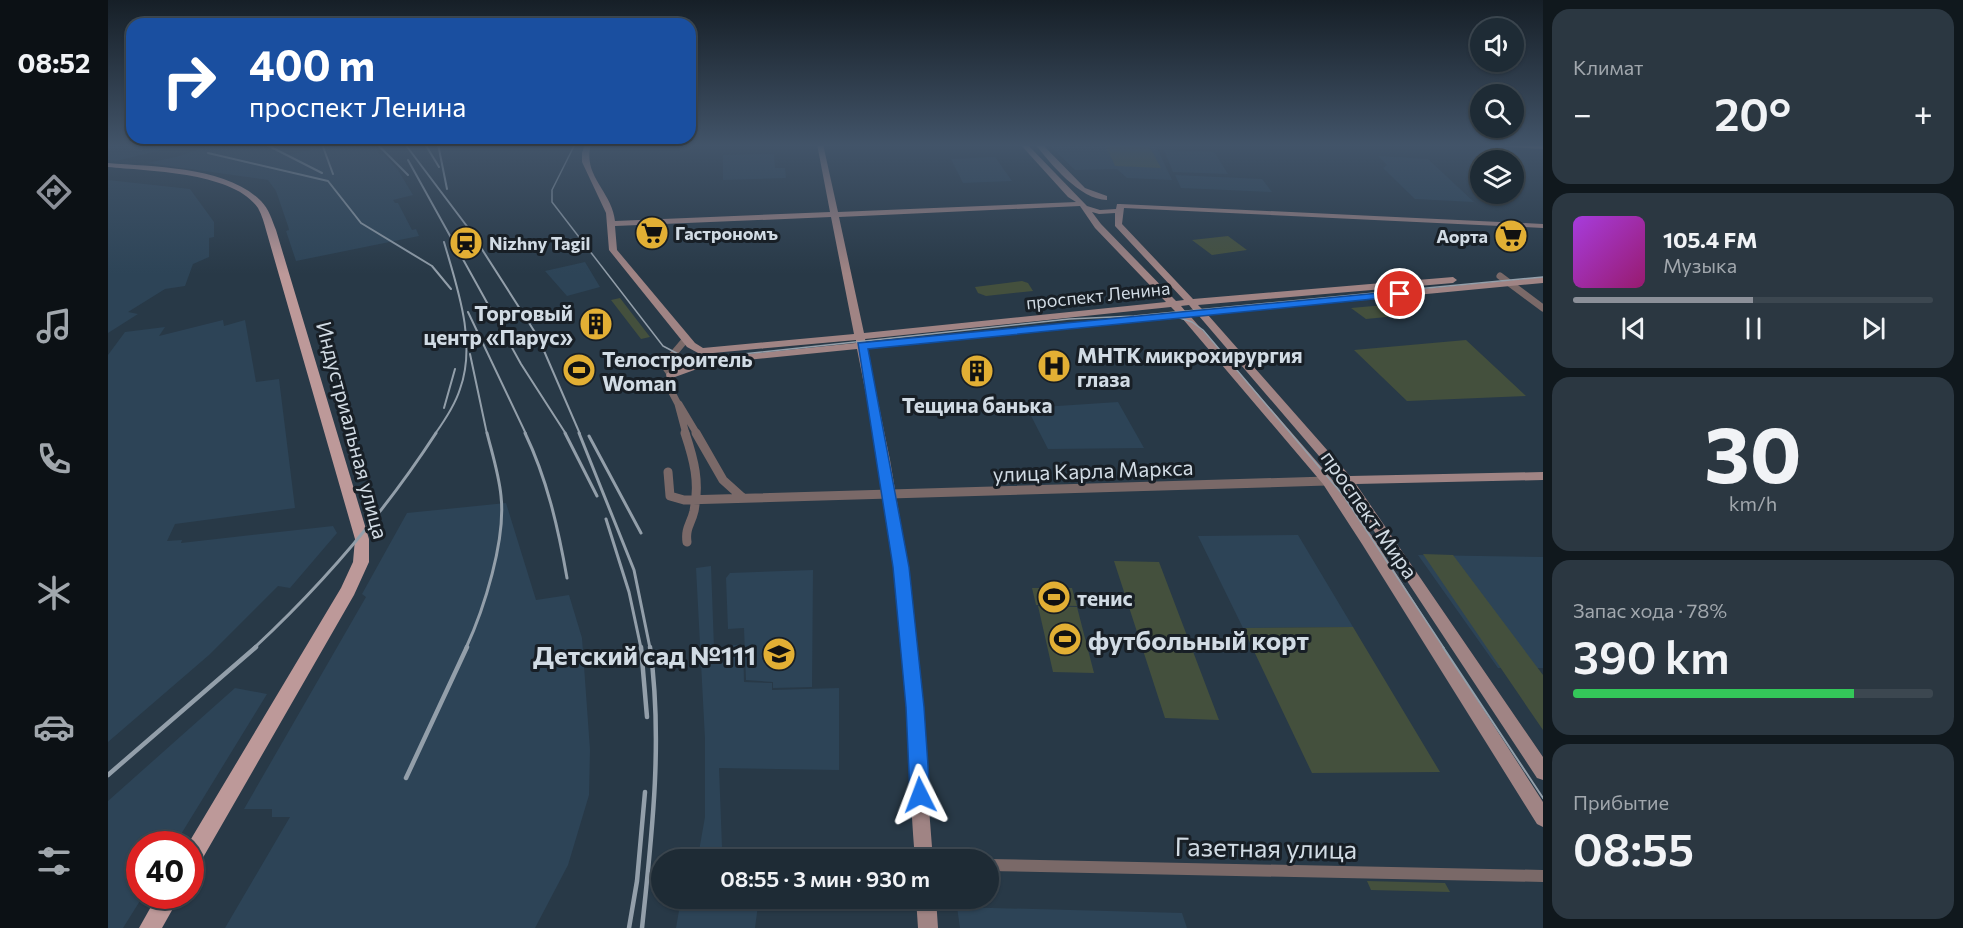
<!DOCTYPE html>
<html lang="ru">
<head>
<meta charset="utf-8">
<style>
  :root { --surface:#1e2b35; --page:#2b3741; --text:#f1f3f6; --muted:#a1a7ad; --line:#3c4750; --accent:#8c9099 }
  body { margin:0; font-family:Commissioner,sans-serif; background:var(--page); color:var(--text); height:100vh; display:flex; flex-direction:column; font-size:22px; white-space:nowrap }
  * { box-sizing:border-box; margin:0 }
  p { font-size:20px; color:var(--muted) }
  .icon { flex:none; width:33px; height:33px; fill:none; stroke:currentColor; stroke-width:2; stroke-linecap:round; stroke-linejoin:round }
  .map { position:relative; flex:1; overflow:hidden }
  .panel { display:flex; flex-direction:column; gap:9px; padding:9px; background:#10181d; width:420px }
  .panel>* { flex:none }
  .hud { position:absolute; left:18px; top:18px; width:570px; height:126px; border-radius:18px; box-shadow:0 2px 4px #0004,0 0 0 2px var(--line); background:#1a4fa0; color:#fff; overflow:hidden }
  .controls { position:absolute; left:1362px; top:18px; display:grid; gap:12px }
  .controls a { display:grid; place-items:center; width:54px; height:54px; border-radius:50%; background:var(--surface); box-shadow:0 2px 4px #0004,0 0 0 2px var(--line); font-size:30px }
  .speed { position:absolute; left:18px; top:831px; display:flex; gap:12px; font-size:30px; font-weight:700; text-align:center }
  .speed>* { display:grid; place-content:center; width:78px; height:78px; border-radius:50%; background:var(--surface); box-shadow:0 2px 4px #0004,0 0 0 2px var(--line); line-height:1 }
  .speed .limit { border:9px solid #d22; background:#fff; color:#111 }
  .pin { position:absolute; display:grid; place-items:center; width:51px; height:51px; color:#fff; margin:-26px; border:3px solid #fff; border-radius:50%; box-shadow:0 2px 6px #0007 }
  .me { position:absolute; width:66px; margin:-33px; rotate:357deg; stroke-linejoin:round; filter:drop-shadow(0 0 4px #0008) }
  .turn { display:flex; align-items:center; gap:21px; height:126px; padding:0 24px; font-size:27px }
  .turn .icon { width:78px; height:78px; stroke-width:2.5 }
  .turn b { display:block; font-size:42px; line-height:51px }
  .big { font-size:45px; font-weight:600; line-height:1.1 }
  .panel .card { flex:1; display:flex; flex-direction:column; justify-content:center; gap:9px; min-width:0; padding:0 21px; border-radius:18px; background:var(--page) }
  .panel .dial { align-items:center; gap:0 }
  .dial b { font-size:78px; line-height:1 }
  .song { display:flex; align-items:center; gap:18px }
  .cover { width:72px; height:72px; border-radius:9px; background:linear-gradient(135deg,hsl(280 70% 55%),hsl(320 70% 35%)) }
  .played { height:6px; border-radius:3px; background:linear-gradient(90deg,var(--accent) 50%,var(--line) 50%) }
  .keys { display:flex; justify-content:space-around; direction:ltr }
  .heat { display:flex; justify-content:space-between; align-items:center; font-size:33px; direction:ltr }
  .charge { height:9px; border-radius:4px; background:linear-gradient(90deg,#34c759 78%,var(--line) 0) }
  .trip { position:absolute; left:543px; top:849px; width:348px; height:60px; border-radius:30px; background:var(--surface); box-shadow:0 2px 4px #0004,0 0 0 2px var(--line); font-weight:600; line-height:60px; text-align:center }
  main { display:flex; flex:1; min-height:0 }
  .tabs { display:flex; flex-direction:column; width:108px; justify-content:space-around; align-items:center; background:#0c1115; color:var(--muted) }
  .tabs .icon { width:42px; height:42px }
  .tabs .active { color:var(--accent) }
  .tabs b { font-size:27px; color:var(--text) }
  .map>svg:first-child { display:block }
</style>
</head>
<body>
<main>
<nav class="tabs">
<b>08:52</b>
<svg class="icon active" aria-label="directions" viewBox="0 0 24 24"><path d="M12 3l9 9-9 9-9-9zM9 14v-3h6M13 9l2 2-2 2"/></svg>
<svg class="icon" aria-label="music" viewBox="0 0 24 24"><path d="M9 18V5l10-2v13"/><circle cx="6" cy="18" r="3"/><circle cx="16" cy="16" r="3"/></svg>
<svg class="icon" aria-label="phone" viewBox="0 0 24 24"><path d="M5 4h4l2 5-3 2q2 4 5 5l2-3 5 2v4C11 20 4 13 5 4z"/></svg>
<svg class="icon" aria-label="climate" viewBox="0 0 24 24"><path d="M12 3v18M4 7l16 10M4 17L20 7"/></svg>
<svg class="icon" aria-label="car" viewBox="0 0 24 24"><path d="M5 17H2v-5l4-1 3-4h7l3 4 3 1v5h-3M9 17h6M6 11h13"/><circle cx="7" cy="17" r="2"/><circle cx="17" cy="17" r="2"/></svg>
<svg class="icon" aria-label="filters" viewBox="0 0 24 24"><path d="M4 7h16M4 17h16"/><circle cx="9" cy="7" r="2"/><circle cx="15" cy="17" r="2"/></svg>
</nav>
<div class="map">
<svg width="1435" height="928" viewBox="0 0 1435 928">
  <rect width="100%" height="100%" fill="#283947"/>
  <!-- built -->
  <path fill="#2d4457" d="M 0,144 L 78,144 L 8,161 L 0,160 Z
    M 105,144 L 149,144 L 179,155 L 203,150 L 201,144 L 280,144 L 268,147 L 272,155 L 275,154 L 290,170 L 305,195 L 285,200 L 287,203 L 290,203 L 304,230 L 308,229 L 311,236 L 188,261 L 178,231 L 181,230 L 180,226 L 168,191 L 160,180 L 39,163 L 72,156 Z
    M 963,144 L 1047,144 L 1064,180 L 1019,178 L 1009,169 L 967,170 L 942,146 Z
    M 1056,150 L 1106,152 L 1120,174 L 1065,172 Z
    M 666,154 L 667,168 L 677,168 L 678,178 L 615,180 L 615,155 Z
    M 1270,156 L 1320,159 L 1366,202 L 1307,199 L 1275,168 L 1279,165 Z
    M 887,157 L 904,181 L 855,183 L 843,159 Z
    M 1067,175 L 1154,179 L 1164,192 L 1073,188 Z
    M 0,180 L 82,189 L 106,222 L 106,237 L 101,238 L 101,257 L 85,264 L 77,286 L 57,289 L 20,312 L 30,314 L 0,333 Z
    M 477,262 L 492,287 L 459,296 L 437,271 Z
    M 115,320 L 116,326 L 137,320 L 148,382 L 171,379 L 187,508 L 67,524 L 59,541 L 74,540 L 73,543 L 225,526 L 229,533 L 182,588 L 170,586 L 101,655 L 0,742 L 0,355 L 17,332 L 57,327 L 51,336 Z
    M 1010,402 L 1036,448 L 940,449 L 919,408 Z
    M 398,503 L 428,600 L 461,595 L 474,638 L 482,750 L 481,795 L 460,865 L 427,928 L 117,928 L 182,817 L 164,817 L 164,809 L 136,809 L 258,597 L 254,594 L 299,513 Z
    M 1190,535 L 1245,627 L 1135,628 L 1090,536 Z
    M 1310,555 L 1435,557 L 1435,668 L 1390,668 Z
    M 603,566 L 606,648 L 635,644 L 636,682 L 664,683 L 664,690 L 731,688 L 731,770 L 611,768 L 614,847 L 591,851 L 597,817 L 597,739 L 588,568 Z
    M 705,570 L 704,687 L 665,688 L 665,682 L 638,680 L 636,628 L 620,629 L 618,578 L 622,573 Z
    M 127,688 L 159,694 L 67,844 L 32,844 L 32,896 L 35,896 L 15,928 L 0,928 L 0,801 Z
    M 573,899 L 650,905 L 647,928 L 568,928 Z
    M 849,907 L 1074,913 L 1079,928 L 852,928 Z"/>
  <!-- green -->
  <path fill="#44503d" d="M 997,144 L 1040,144 L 1053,168 L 1007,166 Z
    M 1120,236 L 1139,250 L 1104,255 L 1084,240 Z
    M 914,281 L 920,283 L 925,291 L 878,296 L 870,293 L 867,287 Z
    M 512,298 L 542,337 L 533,339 L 503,300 Z
    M 1277,305 L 1288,316 L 1258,319 L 1243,308 Z
    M 1358,340 L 1418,396 L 1299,401 L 1246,350 Z
    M 1315,554 L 1345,555 L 1435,675 L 1435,730 Z
    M 1006,561 L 1051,562 L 1111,720 L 1057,718 Z
    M 924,588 L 964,588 L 969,606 L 928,605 Z
    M 930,606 L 969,607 L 986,673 L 945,672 Z
    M 1245,627 L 1332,772 L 1204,773 L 1135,628 Z
    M 1259,881 L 1337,883 L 1342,892 L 1263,890 Z"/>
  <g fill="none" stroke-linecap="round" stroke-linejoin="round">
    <!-- street-far2 -->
    <path stroke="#7a6968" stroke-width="7" d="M 1392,276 L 1435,308
      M 571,404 L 589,434
      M 578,434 L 570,404 L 559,383 L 563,375 L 556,365 L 578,339"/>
    <!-- street-far1 -->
    <path stroke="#7a6968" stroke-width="9" d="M 577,433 C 586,460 592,482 586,511 C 583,524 577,528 579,542
      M 588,433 L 615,480 L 635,498
      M 560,472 L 562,496 L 576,500 L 1219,481"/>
    <!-- street -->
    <path stroke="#7a6968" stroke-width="12" d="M 641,854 L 731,860
      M 880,865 L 1435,876"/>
    <!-- secondary -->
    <path fill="#a08484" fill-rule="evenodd" d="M 477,144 L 483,144 C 474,176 504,191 507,221 L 722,212 L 709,144 L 715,144 L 730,212 L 968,202 L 960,197 L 912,144 L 919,144 L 979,206 L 992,210 L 1008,209 L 1009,204 L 1012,204 L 1435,224 L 1435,228 L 1016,208 L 1014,224 L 1085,299 L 1345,277 L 1349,280 L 1345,283 L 1090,305 L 1095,310 L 1435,277 L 1435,283 L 1100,315 L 1242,476 L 1435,472 L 1435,480 L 1248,484 L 1435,757 L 1435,780 L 1429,778 L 1235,484 L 1228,483 L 1226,480 L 1229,477 L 1091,316 L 1083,317 L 1223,478 L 1264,536 L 1435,802 L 1435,827 L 1429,824 L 1254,544 L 1215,484 L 1074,318 L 759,348 L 782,460 L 800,566 L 808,639 L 825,860 L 807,860 C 800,773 799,687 790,601 C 781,516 766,433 749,349 L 618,362 L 589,369 L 567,377 L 559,377 L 558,375 L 559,373 L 582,364 L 603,360 L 579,347 L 501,250 L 498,213 L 474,162 L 474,153 ZM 972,206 L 987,228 L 1058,302 L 756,333 L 731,217 ZM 984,212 L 991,214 L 1007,213 L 1007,226 L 1076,300 L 1068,301 L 993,224 ZM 723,217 L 746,334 L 595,348 L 587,343 L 509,250 L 507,226 ZM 1081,305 L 1086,311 L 1078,312 L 1073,306 ZM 1063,307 L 1069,313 L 758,343 L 757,339 ZM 748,340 L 748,343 L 619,356 L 605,353 Z
      M 927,144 L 934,144 L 977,188 L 999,196 L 999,200 C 972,200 942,163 927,144 Z
      M 1377,144 L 1435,145 L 1435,149 L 1380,146 Z
      M 808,898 L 828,898 L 830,928 L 810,928 Z"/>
    <!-- primary -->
    <path fill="#bd9999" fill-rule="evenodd" d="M 0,163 C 46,167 118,166 153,201 C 161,209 164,220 168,230 L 261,539 L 261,562 L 246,595 L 89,868 L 82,871 L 82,844 L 80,844 L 233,588 L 245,562 L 247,539 L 158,230 C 156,223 154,215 150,208 C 126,172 40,171 0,167 Z
      M 49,896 L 72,896 L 54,928 L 31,928 Z"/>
    <!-- tram-far1 -->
    <path stroke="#939faa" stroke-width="1.5" d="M 467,144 L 444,190 L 444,202 L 555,346 L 576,357 L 607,357 L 961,319 L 1026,316 L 1435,277
      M 1060,314 L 1084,322 L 1095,330 L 1235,495 L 1336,648"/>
    <!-- tram -->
    <path stroke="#939faa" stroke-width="2" d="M 1335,647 L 1435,798"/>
    <!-- rail-far2 -->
    <path stroke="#939faa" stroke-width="2" d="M 157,144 L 214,173
      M 214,144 L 225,174
      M 269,144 L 300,175
      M 297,144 L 361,229 L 430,337 L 472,434
      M 317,144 L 331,167
      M 330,144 L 339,189
      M 100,153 L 220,181 L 253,223 L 324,266 L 343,289
      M 300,160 L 413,364 L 458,434
      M 360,312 L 418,434
      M 362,354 L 379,434
      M 336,408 L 347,369
      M 327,434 C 337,420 347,405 352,389 C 369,342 349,287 336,242"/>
    <!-- rail-far1 -->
    <path stroke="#939faa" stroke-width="3" d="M 417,433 C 439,479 450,527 459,578
      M 457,433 L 489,496
      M 471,433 L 526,570 L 542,648
      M 481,436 L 533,533
      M 498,519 L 521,592 L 533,648
      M 146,648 C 216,583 276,513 328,433
      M 358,648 C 376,609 398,540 393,496 C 391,475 384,453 379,433"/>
    <!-- rail -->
    <path stroke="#939faa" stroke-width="4.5" d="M 533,647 L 539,717
      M 0,775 L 148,647
      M 298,778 L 359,647
      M 521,928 L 529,881 L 537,792
      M 534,928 C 544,835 555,740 542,647"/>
  </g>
  <!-- sky -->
  <linearGradient id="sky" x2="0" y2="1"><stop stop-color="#161f27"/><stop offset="0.53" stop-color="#425469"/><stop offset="1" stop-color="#425469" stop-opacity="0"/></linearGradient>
  <rect width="1435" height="274" fill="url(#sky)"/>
  <!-- route -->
  <path fill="#1a73e8" stroke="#114b97" stroke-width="1.5" d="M 1292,291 L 1297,294 L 1295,296 L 760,349 L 801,567 L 816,707 L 822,795 L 819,802 L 812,804 L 805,802 L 802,795 L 798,707 L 785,567 L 750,343 Z"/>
  <!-- icons -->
  <defs>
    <symbol id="supermarket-disc" viewBox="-11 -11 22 22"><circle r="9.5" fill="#e2af34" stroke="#181f26"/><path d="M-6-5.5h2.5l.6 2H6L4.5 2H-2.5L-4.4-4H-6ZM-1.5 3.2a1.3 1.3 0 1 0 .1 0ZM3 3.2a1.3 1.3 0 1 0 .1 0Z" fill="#111"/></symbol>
    <symbol id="station-disc" viewBox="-11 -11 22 22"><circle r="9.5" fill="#e2af34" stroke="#181f26"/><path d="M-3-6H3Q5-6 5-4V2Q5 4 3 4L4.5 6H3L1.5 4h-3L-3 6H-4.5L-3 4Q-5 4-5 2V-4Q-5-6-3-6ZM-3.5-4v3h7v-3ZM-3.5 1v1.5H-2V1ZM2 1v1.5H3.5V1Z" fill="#111"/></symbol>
    <symbol id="building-disc" viewBox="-11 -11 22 22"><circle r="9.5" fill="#e2af34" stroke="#181f26"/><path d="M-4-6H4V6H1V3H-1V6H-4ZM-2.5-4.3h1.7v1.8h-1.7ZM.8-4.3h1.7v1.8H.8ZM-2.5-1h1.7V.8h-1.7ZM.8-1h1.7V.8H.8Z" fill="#111"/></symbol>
    <symbol id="hospital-disc" viewBox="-11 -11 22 22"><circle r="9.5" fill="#e2af34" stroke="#181f26"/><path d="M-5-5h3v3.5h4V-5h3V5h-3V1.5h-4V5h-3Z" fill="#111"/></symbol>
    <symbol id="stadium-disc" viewBox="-11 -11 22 22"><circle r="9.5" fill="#e2af34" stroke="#181f26"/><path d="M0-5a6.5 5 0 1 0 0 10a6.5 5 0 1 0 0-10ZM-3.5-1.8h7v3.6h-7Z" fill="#111"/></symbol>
    <symbol id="school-disc" viewBox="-11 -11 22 22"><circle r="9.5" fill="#e2af34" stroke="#181f26"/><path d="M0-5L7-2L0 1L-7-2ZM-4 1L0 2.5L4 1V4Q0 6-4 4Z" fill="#111"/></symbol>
  </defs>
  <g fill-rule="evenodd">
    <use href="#supermarket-disc" x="525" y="214" width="38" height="38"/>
    <use href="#supermarket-disc" x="1384" y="217" width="38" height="38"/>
    <use href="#station-disc" x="339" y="224" width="38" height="38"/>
    <use href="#building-disc" x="469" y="305" width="38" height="38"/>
    <use href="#hospital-disc" x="927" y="347" width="38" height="38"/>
    <use href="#stadium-disc" x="452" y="351" width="38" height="38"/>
    <use href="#building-disc" x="850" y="352" width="38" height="38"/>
    <use href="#stadium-disc" x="927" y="578" width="38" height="38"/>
    <use href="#stadium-disc" x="938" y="620" width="38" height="38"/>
    <use href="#school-disc" x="652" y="635" width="38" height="38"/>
  </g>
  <g text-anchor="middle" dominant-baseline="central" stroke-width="6" stroke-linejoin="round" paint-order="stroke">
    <!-- far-poi labels -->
    <g font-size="18" font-weight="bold" fill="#d1dbe4" stroke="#181f26" text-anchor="start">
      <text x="567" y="233">Гастрономъ</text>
      <text x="1380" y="236" text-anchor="end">Аорта</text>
      <text x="381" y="243">Nizhny Tagil</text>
    </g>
    <!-- far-street labels -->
    <g font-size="18" fill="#d1dbe4" stroke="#181f26">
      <text transform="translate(990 295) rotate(-6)">проспект Ленина</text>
    </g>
    <!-- poi labels -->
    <g font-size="21" font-weight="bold" fill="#d1dbe4" stroke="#181f26" text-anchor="start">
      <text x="465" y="312" text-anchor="end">Торговый<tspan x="465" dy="24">центр «Парус»</tspan></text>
      <text x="969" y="354">МНТК микрохирургия<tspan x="969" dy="24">глаза</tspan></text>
      <text x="494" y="358">Телостроитель<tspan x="494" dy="24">Woman</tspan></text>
      <text x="869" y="404" text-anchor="middle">Тещина банька</text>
      <text x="969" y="597">тенис</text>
    </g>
    <!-- street labels -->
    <g font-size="21" fill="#d1dbe4" stroke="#181f26">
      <text transform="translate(245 430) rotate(75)">Индустриальная улица</text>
      <text transform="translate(985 470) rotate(-2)">улица Карла Маркса</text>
      <text transform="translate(1262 514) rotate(55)">проспект Мира</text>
    </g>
    <!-- near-poi labels -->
    <g font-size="26" font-weight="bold" fill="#d1dbe4" stroke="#181f26" text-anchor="start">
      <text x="980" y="639">футбольный корт</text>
      <text x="648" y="654" text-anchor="end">Детский сад №111</text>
    </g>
    <!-- near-street labels -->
    <g font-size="26" fill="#d1dbe4" stroke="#181f26">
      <text transform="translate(1158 847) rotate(1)">Газетная улица</text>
    </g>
  </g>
</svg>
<div class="controls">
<a><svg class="icon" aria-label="sound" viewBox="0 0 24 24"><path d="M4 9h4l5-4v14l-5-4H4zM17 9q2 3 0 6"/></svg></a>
<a><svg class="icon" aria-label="search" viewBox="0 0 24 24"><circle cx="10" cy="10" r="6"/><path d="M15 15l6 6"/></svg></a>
<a><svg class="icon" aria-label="layers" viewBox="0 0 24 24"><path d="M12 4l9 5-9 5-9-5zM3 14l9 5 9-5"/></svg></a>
</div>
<div class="speed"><div class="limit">40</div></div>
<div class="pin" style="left:1292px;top:294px;background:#d93025"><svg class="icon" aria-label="arrive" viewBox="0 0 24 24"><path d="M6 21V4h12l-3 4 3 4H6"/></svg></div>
<svg class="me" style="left:812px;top:795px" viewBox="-20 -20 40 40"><path d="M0-17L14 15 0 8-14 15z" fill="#1a73e8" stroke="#fff" stroke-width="4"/></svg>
<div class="trip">08:55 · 3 мин · 930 m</div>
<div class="hud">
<div class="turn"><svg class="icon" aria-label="right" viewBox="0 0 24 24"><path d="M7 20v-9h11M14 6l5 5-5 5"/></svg><div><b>400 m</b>проспект Ленина</div></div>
</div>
</div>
<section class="panel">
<div class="card"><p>Климат</p>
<div class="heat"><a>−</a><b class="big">20°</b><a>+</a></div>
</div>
<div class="card">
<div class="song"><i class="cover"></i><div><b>105.4 FM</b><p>Музыка</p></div></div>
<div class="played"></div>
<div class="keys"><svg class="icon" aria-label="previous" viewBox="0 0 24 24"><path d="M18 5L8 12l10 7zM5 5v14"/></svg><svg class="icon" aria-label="pause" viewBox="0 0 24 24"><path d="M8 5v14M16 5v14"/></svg><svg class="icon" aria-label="next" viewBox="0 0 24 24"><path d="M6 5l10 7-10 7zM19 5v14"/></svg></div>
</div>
<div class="card dial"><b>30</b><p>km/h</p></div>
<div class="card"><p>Запас хода · 78%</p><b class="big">390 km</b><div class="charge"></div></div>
<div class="card"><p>Прибытие</p><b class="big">08:55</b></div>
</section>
</main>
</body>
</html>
